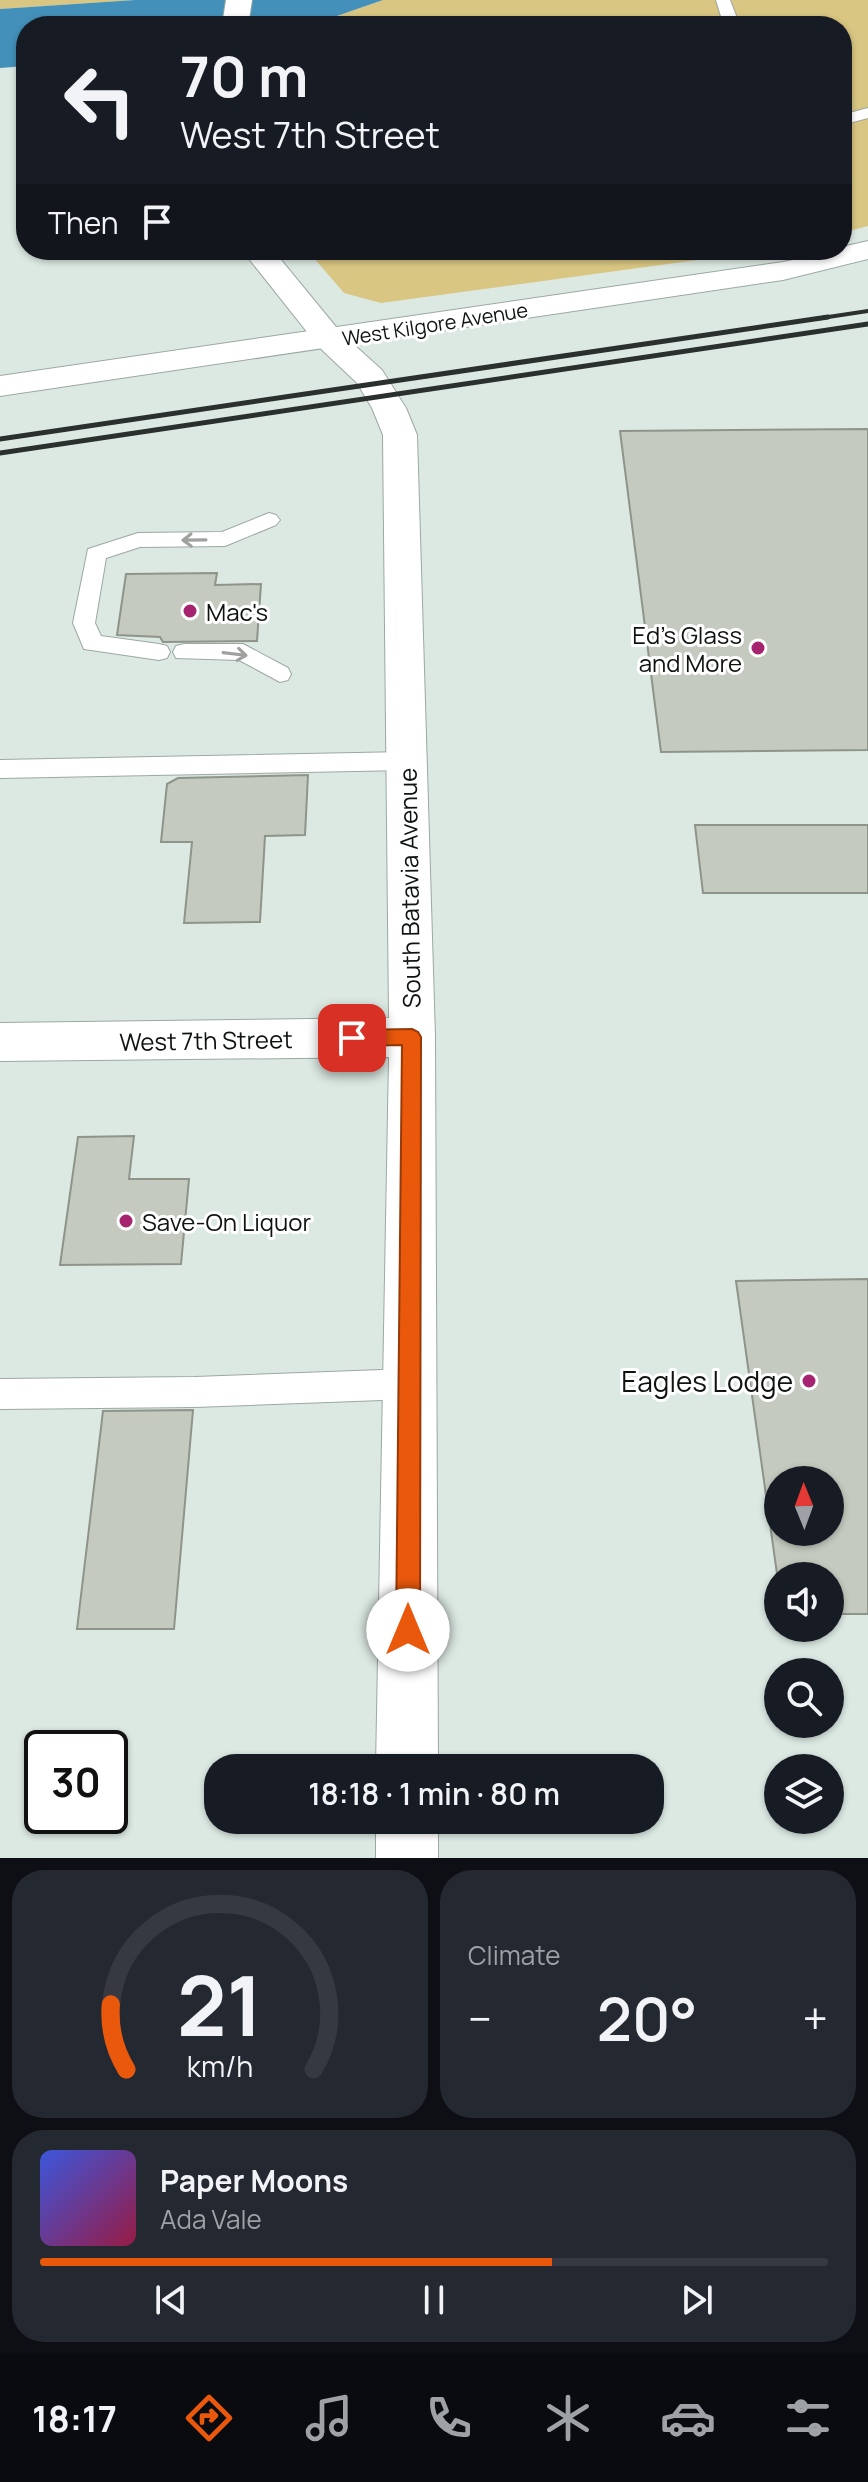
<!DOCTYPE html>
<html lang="en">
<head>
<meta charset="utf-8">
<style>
  :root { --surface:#171b24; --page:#242831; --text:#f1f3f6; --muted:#9ea1a6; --line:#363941; --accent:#ea580c }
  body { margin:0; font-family:Manrope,sans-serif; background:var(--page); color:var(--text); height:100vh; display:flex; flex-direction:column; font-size:30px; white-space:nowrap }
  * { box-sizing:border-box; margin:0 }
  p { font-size:26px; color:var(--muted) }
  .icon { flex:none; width:44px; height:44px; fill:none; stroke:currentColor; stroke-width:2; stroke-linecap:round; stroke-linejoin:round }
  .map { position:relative; height:1858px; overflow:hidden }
  .sheet { display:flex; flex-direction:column; gap:12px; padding:12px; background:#0d0f14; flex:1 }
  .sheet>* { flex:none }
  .hud { position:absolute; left:16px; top:16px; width:836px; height:244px; border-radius:32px; box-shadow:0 2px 6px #0004; background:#171b24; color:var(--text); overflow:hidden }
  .needle { width:52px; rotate:359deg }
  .buttons { position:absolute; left:764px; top:1466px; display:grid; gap:16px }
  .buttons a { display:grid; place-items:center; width:80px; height:80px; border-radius:50%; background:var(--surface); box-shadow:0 2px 6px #0004; font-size:40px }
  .speed { position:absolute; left:24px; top:1730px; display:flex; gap:16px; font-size:40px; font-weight:700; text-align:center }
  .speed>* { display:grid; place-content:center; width:104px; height:104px; border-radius:50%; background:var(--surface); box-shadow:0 2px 6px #0004; line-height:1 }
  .speed .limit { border:4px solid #111; border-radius:12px; background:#fff; color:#111 }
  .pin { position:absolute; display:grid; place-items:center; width:68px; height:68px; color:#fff; margin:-34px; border-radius:16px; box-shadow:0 4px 12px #0006 }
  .me { position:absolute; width:88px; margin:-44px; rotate:0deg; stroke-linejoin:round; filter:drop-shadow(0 0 6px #0008) }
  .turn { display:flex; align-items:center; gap:28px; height:168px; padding:0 32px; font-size:36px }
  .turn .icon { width:104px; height:104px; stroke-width:2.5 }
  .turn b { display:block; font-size:56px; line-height:68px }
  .then { display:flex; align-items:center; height:76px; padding:0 32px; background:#0003; gap:16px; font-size:30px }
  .big { font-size:60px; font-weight:600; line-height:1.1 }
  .sheet .tile { flex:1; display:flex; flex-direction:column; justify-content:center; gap:12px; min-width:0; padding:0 28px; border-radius:32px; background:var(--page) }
  .sheet .dial { align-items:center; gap:0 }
  .dial svg { height:208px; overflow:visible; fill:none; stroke:var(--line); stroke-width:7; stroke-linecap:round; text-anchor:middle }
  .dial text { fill:var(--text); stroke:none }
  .song { display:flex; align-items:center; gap:24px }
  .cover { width:96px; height:96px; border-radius:12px; background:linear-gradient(135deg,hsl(230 70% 55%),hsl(340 70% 35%)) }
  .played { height:8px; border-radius:4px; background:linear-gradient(90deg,var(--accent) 65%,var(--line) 65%) }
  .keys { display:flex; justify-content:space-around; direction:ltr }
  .heat { display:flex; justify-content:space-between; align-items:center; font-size:44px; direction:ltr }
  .sheet .tiles { flex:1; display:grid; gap:12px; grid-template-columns:1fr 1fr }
  .tile:last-child { grid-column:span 2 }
  .trip { position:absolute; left:204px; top:1754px; width:460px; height:80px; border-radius:32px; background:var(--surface); box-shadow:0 2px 6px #0004; font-weight:600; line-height:80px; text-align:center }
  .dock { display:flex; height:128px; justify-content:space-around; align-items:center; background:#090b0e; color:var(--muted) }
  .dock .icon { width:56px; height:56px }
  .dock .on { color:var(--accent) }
  .dock b { font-size:36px; color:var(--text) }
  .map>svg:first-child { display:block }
</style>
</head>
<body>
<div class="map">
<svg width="868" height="1858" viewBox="0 0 868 1858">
  <rect width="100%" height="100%" fill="#dce9e3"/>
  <!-- green -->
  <path fill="#d9c682" d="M 0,0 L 135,0 L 0,9 Z
    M 383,0 L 868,0 L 868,226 L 842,233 L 842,26 L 308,26 Z
    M 307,250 L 771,250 L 381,303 L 344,293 Z"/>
  <!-- water -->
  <path fill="#4391ba" d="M 135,0 L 383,0 L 308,26 L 26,26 L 26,66 L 0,68 L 0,9 Z"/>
  <!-- building -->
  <path fill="#c4cabf" stroke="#8e948a" stroke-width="2" fill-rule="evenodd" d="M 868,429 L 868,750 L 661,752 L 620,431 Z
    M 217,573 L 215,585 L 261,584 L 257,641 L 163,642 L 160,637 L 117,635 L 126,574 Z
    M 308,775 L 305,835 L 265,836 L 260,922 L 184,923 L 192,842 L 161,842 L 167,784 L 178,778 Z
    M 695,825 L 868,825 L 868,893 L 703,893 Z
    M 134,1136 L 129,1179 L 189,1179 L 181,1264 L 60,1265 L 78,1137 Z
    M 868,1279 L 868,1614 L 830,1614 L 830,1576 L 778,1576 L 778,1581 L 736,1281 ZM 778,1480 L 830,1480 L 830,1532 L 778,1532 Z
    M 193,1410 L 174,1629 L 77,1629 L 103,1411 Z"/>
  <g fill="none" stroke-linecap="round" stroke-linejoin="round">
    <defs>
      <path id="lane" d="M 716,0 L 730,0 L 740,26 L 724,26 Z
        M 868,108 L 868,118 L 842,125 L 842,115 Z
        M 269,513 L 276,515 L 280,520 L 276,525 L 225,546 L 140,547 L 106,558 L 95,623 L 101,636 L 159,644 L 167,646 L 170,652 L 167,658 L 159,660 L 84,649 L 73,623 L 88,549 L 138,533 L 222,532 Z
        M 184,644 L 243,644 L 288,668 L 291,674 L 288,680 L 280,682 L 239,660 L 176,658 L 173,652 L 176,646 Z
        M 406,752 L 414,755 L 418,761 L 414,767 L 406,770 L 0,778 L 0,760 Z
        M 409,1369 L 420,1373 L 425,1384 L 420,1395 L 409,1399 L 195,1407 L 0,1409 L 0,1379 L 195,1377 Z"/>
      <path id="street" d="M 226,0 L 252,0 L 248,26 L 222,26 Z
        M 242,250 L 273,250 L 341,333 L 382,370 L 406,408 L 417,435 L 435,1037 L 438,1768 L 376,1768 L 389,1057 L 0,1061 L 0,1023 L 389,1018 L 383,435 L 372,408 L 357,383 L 319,347 Z
        M 376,1820 L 438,1820 L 438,1858 L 376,1858 Z"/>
      <path id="secondary" d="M 868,241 L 868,259 L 783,280 L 0,396 L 0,376 L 783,262 L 842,250 L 842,247 Z"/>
    </defs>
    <!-- lane casing -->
    <use href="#lane" stroke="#9ca8a2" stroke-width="2"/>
    <!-- street casing -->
    <use href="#street" stroke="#9ca8a2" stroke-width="2"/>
    <!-- secondary casing -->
    <use href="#secondary" stroke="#9ca8a2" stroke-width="2"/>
    <!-- lane -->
    <use href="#lane" fill="#fff" fill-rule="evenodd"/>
    <!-- street -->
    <use href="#street" fill="#fff" fill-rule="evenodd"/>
    <!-- secondary -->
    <use href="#secondary" fill="#fff" fill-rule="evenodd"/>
    <!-- rail-far1 -->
    <path stroke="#2a302d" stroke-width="4" d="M 815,319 L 868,311"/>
    <!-- rail -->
    <path stroke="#2a302d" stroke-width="5" d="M 0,439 L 828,317
      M 0,453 L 868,324"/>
  </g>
  <!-- one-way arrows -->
  <defs><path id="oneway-shaft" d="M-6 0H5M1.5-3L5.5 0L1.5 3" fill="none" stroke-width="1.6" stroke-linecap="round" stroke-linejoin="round" transform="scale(2)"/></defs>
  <g stroke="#9fa19f">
    <use href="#oneway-shaft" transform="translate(194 540) rotate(179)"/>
    <use href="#oneway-shaft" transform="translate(235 654) rotate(7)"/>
  </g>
  <!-- route -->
  <path fill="#ea580c" stroke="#983908" stroke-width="2" d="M 412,1029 L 418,1032 L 421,1037 L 420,1630 L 416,1638 L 408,1642 L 399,1638 L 396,1630 L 402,1045 L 352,1046 L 345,1043 L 342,1038 L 345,1032 L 352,1030 Z"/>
  <!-- markers -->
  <g fill="#a62370" stroke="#fff" stroke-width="3">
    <circle cx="190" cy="611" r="8"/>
    <circle cx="758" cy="648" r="8"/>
    <circle cx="126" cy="1221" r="8"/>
    <circle cx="809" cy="1381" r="8"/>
  </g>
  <g text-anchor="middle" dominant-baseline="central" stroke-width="6" stroke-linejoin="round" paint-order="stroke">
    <!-- far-street labels -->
    <g font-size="20" fill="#0e1310" stroke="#fff">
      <text transform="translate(435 324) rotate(-9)">West Kilgore Avenue</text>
    </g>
    <!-- poi labels -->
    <g font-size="24" fill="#0e1310" stroke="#fff" text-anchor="start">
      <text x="206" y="611">Mac's</text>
      <text x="742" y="634" text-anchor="end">Ed's Glass<tspan x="742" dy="28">and More</tspan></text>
      <text x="142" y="1221">Save-On Liquor</text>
    </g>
    <!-- street labels -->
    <g font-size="24" fill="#0e1310" stroke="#fff">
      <text transform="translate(409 888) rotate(-91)">South Batavia Avenue</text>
      <text transform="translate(206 1040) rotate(-1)">West 7th Street</text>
    </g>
    <!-- near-poi labels -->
    <g font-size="28" fill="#0e1310" stroke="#fff" text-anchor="end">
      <text x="793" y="1381">Eagles Lodge</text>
    </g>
  </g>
</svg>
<div class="buttons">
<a><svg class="needle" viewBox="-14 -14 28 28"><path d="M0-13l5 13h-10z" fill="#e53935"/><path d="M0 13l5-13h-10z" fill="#9ea1a6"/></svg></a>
<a><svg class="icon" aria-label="sound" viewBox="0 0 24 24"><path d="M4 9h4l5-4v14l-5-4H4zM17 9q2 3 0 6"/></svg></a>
<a><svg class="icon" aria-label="search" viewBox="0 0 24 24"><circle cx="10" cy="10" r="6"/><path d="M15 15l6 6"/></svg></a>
<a><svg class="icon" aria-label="layers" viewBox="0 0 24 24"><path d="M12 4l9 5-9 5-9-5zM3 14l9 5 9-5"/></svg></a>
</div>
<div class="speed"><div class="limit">30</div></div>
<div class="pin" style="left:352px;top:1038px;background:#d93025"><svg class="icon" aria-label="arrive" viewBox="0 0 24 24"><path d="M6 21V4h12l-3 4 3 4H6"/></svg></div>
<svg class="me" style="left:408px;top:1630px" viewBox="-20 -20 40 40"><circle r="19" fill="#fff"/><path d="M0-13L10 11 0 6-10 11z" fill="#ea580c"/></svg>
<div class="trip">18:18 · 1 min · 80 m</div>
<div class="hud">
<div class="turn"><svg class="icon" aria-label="left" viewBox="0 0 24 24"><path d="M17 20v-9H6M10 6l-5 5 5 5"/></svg><div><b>70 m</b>West 7th Street</div></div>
<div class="then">Then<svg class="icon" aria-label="arrive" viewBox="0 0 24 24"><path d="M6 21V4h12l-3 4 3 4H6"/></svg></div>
</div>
</div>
<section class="sheet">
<div class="tiles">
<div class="tile dial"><svg viewBox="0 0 100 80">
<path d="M14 69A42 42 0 1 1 86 69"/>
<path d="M14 69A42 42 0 0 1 8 44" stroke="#ea580c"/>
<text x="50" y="56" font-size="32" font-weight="700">21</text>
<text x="50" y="72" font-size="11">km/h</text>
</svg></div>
<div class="tile"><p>Climate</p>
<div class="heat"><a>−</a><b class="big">20°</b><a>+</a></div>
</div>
<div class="tile">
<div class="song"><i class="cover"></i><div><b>Paper Moons</b><p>Ada Vale</p></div></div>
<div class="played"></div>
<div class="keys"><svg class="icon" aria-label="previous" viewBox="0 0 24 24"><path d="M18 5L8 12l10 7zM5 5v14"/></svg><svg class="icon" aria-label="pause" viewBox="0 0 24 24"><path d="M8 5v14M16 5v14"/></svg><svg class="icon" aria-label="next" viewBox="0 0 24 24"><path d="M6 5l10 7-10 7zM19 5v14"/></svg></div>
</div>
</div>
</section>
<nav class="dock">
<b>18:17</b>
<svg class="icon on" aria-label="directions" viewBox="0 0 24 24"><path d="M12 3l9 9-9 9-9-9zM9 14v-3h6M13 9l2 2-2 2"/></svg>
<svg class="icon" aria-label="music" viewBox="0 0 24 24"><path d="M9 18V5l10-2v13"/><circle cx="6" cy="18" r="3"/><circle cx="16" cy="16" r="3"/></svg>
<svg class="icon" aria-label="phone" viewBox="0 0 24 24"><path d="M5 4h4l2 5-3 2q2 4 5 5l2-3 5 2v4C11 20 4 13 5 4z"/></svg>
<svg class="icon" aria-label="climate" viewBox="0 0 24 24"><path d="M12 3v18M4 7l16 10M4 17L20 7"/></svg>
<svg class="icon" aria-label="car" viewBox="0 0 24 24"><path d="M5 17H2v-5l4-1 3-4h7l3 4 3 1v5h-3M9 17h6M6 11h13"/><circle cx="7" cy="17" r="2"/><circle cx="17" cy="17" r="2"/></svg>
<svg class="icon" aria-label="filters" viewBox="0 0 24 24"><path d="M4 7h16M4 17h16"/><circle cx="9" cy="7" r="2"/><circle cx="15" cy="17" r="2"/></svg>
</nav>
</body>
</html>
